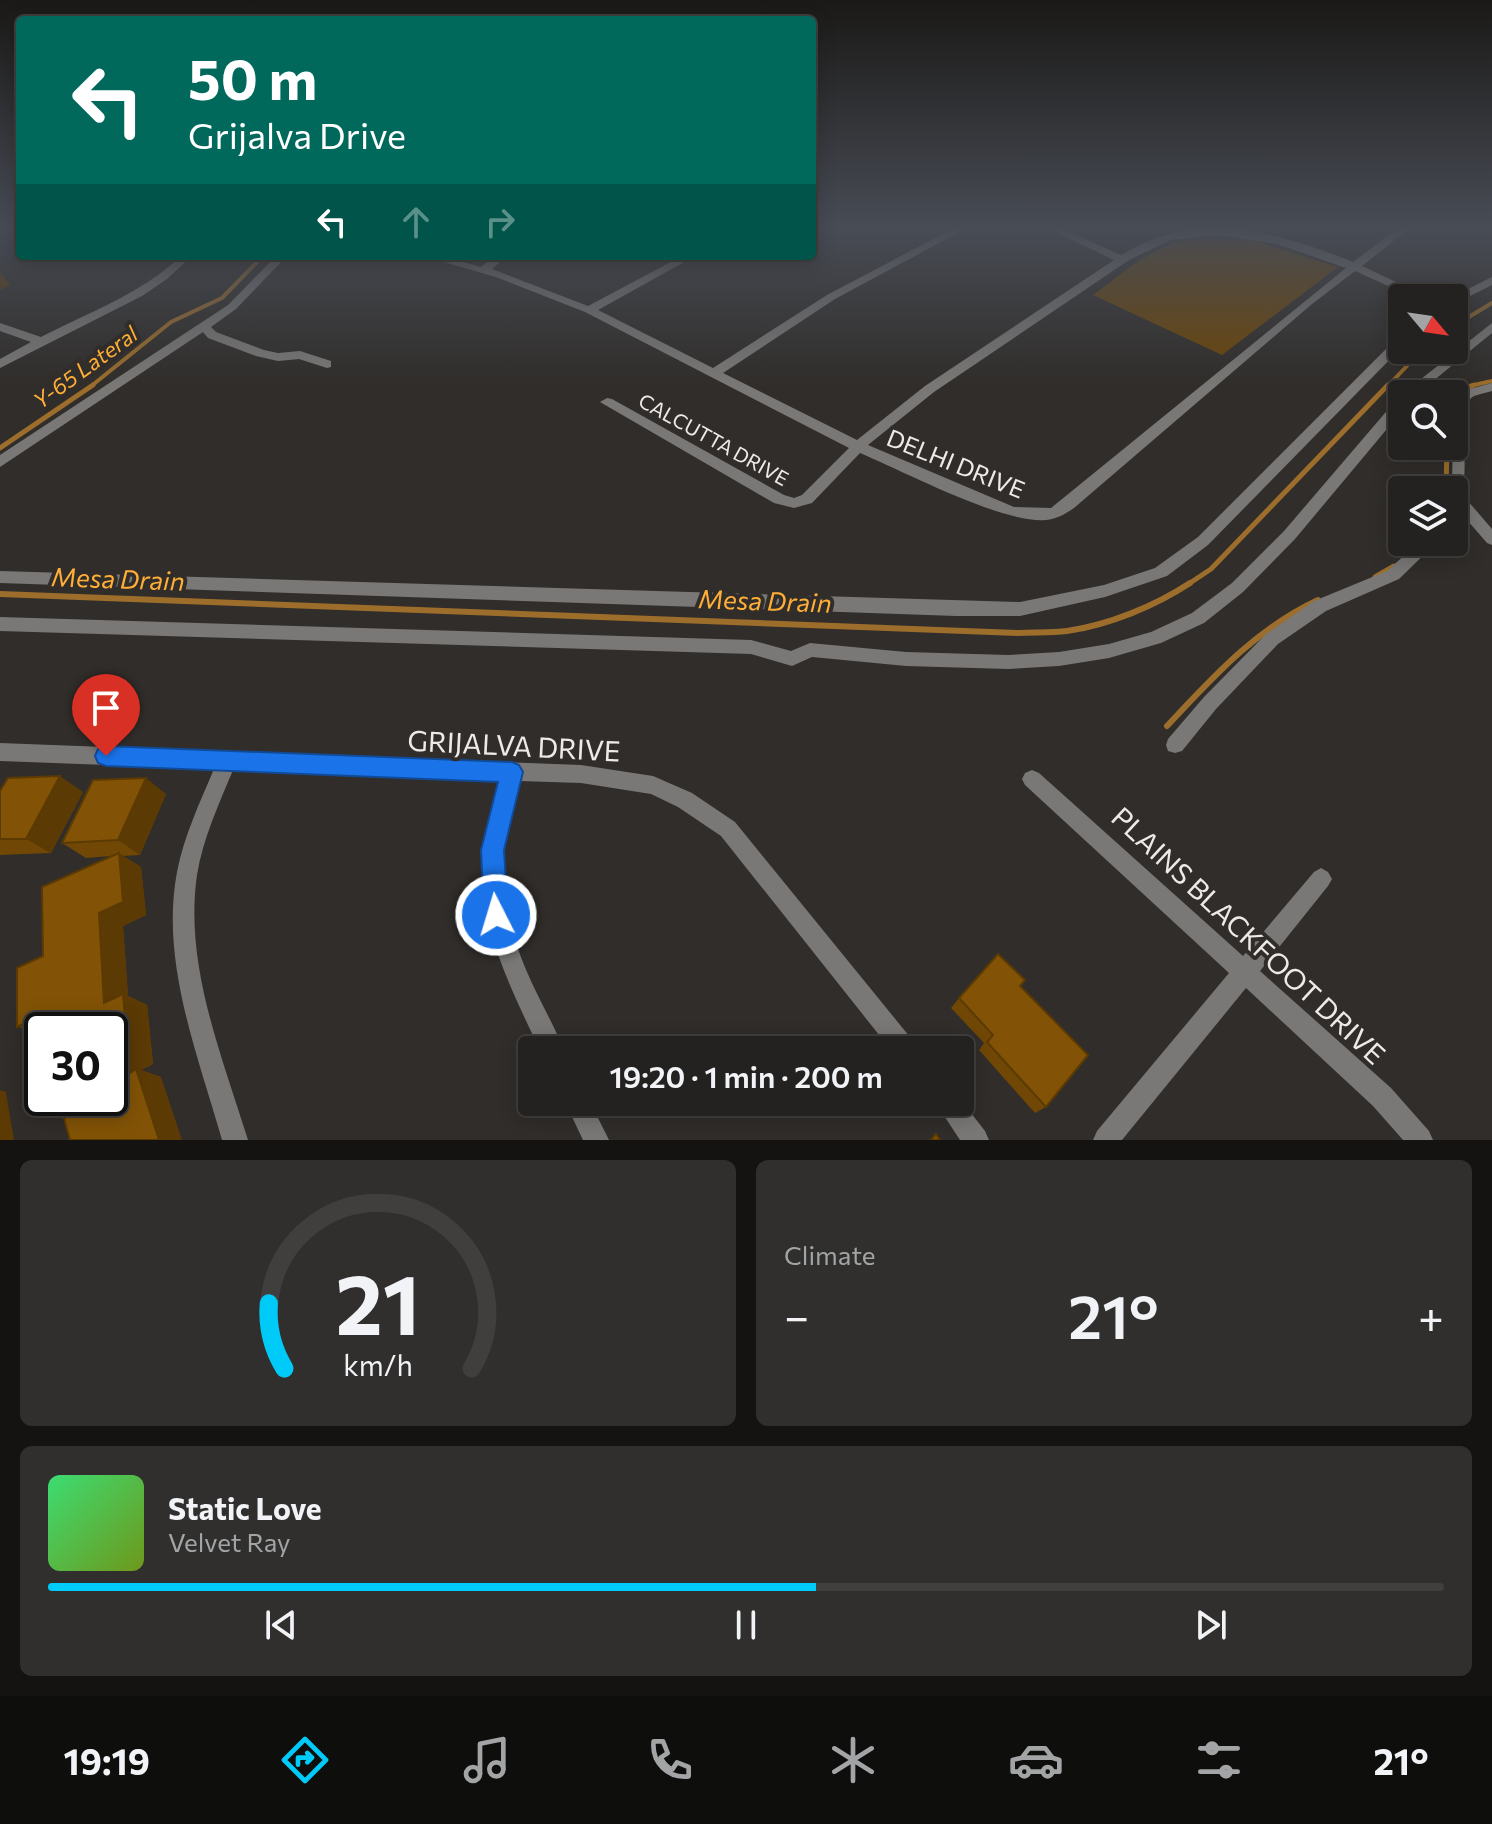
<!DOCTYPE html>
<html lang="en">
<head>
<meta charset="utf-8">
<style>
  :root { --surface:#242220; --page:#302f2d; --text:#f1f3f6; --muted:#a3a4a5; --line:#413f3e; --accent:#00cbf8 }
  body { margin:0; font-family:Commissioner,sans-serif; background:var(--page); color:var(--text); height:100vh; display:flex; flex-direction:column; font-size:30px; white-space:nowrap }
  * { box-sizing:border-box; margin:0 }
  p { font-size:26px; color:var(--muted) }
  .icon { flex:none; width:44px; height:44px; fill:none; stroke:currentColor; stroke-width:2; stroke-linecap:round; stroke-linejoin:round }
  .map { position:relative; height:1140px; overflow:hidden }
  .sheet { display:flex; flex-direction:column; gap:20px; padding:20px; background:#141312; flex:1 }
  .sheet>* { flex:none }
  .hud { position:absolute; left:16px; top:16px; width:800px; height:244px; border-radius:8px; box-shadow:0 4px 20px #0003,0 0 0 2px var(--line); background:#00695c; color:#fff; overflow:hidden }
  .needle { width:52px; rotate:119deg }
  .controls { position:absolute; left:1388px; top:284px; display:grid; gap:16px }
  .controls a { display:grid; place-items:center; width:80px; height:80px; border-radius:8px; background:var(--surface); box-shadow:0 4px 20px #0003,0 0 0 2px var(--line); font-size:40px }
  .speed { position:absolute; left:24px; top:1012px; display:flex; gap:16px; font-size:40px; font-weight:700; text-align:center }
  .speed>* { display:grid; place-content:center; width:104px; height:104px; border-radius:50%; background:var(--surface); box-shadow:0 4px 20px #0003,0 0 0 2px var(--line); line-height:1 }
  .speed .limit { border:4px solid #111; border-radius:12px; background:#fff; color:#111 }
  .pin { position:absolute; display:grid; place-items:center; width:68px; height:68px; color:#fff; margin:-82px -34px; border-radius:50% 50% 50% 0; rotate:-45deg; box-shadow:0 0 8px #0007 }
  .pin .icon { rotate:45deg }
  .me { position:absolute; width:88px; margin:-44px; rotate:355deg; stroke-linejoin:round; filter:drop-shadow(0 0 6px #0008) }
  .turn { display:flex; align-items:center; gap:28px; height:168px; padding:0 40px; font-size:36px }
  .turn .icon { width:104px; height:104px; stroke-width:2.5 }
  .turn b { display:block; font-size:56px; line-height:68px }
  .lanes { display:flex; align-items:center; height:76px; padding:0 40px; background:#0003; justify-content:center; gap:40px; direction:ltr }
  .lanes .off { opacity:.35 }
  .big { font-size:60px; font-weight:600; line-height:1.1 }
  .sheet .card { flex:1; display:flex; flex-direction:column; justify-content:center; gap:12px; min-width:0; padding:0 28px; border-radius:12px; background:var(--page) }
  .sheet .dial { align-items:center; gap:0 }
  .dial svg { height:208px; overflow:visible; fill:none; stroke:var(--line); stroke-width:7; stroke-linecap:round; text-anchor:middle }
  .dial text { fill:var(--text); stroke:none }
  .song { display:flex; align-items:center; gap:24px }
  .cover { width:96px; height:96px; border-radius:12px; background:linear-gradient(135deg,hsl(140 70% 55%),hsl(80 70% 35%)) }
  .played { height:8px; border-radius:4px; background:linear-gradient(90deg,var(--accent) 55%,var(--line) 55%) }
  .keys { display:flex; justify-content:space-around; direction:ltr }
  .heat { display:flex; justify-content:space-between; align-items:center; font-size:44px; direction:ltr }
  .sheet .tiles { flex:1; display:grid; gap:20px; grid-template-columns:1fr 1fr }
  .card:last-child { grid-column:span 2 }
  .trip { position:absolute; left:518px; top:1036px; width:456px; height:80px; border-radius:8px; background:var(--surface); box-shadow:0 4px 20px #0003,0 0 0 2px var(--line); font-weight:600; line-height:80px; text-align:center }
  .dock { display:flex; height:128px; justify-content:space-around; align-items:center; background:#0e0e0d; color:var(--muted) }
  .dock .icon { width:56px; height:56px }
  .dock .current { color:var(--accent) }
  .dock b { font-size:36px; color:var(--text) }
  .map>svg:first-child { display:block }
</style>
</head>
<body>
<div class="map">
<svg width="1492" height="1140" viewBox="0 0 1492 1140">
  <rect width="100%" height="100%" fill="#302d2a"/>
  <!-- green -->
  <path fill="#6c4507" d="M 1190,239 L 1253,240 L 1338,267 L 1222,355 L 1093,295 C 1122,274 1153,245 1190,239 Z"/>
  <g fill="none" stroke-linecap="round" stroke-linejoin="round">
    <!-- stream-far2 -->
    <path stroke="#9c6d2b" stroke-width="4" d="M 1454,326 L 1492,303
      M 90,387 L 171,322 L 222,298 L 263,256
      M 1387,387 L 1422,350
      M 1465,387 L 1492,381"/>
    <!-- stream-far1 -->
    <path stroke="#9c6d2b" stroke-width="5" d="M 1453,394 L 1474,385
      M 0,448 L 93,385
      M 1446,490 L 1447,446
      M 1404,556 L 1418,542
      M 1375,577 L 1394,566
      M 1187,585 L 1211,569 L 1388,385"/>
    <!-- stream -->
    <path stroke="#9c6d2b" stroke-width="6" d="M 0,594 L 1017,633 C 1033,632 1051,633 1067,631 C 1109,625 1155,606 1190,583
      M 1167,726 C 1213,677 1256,629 1318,600"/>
    <!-- minor -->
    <path fill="#7a7876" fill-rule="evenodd" d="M 956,227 L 969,227 L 835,299 L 723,373 L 857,440 L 925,386 L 1114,260 L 1045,227 L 1058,227 L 1121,255 C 1136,247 1150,239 1166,235 C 1227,217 1297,239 1353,262 L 1400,227 L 1411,227 L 1362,266 L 1430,298 L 1415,298 L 1355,271 L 1312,304 L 1074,508 C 1065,514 1057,519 1046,520 C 1003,524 903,471 860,453 L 812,503 L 794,508 L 774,503 L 600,402 L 607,398 L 612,399 L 784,495 L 794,498 L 802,495 L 849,448 L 585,312 L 496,277 L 423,256 L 441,256 L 481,267 L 495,256 L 507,256 L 492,269 L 588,306 L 682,256 L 695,256 L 598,310 L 713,368 L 827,295 ZM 1218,235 L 1277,244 L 1346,268 L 1051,508 L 1014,507 L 868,445 L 934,392 L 1129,260 L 1171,240 Z
      M 181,256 L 192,256 L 167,279 L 142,296 L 0,368 L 0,359 L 31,342 L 0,331 L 0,323 L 41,337 C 89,312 141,294 181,256 Z
      M 276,256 L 287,256 L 236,309 L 211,327 L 216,332 L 264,350 L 278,353 L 300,351 L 331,361 L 331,367 L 327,368 L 299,359 L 278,361 L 256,356 L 208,338 L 203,332 L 0,467 L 0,455 L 228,305 Z
      M 1492,277 L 1492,285 L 1458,302 L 1454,303 L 1454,298 L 1450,298 Z
      M 1492,323 L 1492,333 L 1417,394 L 1402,394 Z
      M 1402,336 L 1402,347 L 1208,545 L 1167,576 L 1105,597 L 1020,616 L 956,616 L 0,583 L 0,571 L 1020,602 L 1104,585 L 1155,568 L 1198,537 L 1398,337 Z
      M 1492,383 L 1492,391 C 1486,393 1479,394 1474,396 C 1455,406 1471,469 1461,493 L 1492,529 L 1492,545 L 1487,543 L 1454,505 L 1454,490 L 1447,490 L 1452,480 L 1454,402 L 1462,391 Z
      M 1402,398 L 1402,411 L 1295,539 L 1243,592 L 1204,623 L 1161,643 L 1109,658 L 1059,666 L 1008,669 L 906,666 L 812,657 L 792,666 L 751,654 L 0,631 L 0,617 L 751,640 L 791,651 L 810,643 L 906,652 L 1008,655 L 1059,652 L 1109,644 L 1151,632 L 1192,613 L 1232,583 L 1284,531 L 1397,399 Z
      M 1419,542 L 1437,542 L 1399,579 L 1326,611 L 1278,644 L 1216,709 L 1182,751 L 1175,753 L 1168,751 L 1166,745 L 1168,739 L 1204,697 L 1266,634 L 1314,601 L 1387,571 Z
      M 0,743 L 581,765 L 653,776 L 692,793 L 735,822 L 914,1042 L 918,1050 L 891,1050 L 721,836 L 678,807 L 651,794 L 581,783 L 519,781 C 498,850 498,905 527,972 C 538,998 553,1023 564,1050 L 540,1050 C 491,948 464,892 500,780 L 233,770 C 219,804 203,838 197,875 C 184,965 222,1056 248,1140 L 222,1140 C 198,1055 160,962 177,872 C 184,836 200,802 214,769 L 0,761 Z
      M 1032,770 L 1039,773 L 1243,956 L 1314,872 L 1321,868 L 1328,872 L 1332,879 L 1328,886 L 1260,971 L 1391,1088 L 1429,1131 L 1433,1140 L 1403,1140 L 1373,1106 L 1246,988 L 1122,1140 L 1093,1140 L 1097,1131 L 1229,973 L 1025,785 L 1022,779 L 1025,773 Z
      M 960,1099 L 985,1131 L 989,1140 L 960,1140 L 935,1102 L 960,1102 Z
      M 565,1102 L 590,1102 L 609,1140 L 583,1140 Z"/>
  </g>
  <!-- wall -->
  <path fill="#704705" d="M 0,791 L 83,792 L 51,853 L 0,855 Z
    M 166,794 L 140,855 L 123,856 L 141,867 L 146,915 L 123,926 L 128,996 L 147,1005 L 153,1064 L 141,1070 L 161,1077 L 114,1084 L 68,1108 L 38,1101 L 43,956 L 111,856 L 86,858 L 62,843 Z
    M 1020,986 L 1046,1107 L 1035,1113 L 979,1050 L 984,1043 L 951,1008 L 959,998 Z"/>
  <!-- shaded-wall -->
  <path fill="#5b3a04" d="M 0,272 L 10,285 L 0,290 Z
    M 60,776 L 83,792 L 51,853 L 26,839 Z
    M 146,778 L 166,794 L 140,855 L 118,840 Z
    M 119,853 L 141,867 L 146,915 L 123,926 L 128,996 L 147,1005 L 153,1064 L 141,1070 L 161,1077 L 182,1140 L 159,1140 L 110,1086 L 110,1064 L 104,1003 L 99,913 Z
    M 37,1017 L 42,1035 L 17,1027 Z
    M 0,1090 L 6,1092 L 14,1140 L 0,1140 Z
    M 45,1098 L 87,1098 L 68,1108 L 38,1101 Z"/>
  <!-- building -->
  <path fill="#825306" stroke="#5b3a04" stroke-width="2" d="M 60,776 L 26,839 L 0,839 L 0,791 L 8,778 Z
    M 146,778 L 118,840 L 62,843 L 93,780 Z
    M 119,853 L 123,902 L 99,913 L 104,1003 L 123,994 L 128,1055 L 110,1064 L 110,1030 L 42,1030 L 42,1098 L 45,1098 L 38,1101 L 37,1017 L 17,1027 L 17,968 L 43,956 L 42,887 Z
    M 998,954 L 1025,980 L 1020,986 L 1088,1055 L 1046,1107 L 987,1042 L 993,1035 L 959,998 Z
    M 136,1069 L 159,1140 L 70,1140 L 64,1119 L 94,1098 L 110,1098 L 110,1087 Z
    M 936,1134 L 940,1140 L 931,1140 Z"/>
  <!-- sky -->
  <linearGradient id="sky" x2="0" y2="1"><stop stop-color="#1a1917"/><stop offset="0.59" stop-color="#484c55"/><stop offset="1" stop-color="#484c55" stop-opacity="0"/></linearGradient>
  <rect width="1492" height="386" fill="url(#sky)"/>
  <!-- route -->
  <path fill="#1a73e8" stroke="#114b97" stroke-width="2" d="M 106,746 L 512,762 L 519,765 L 523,772 L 504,850 L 508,915 L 505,924 L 496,927 L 488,924 L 484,915 L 481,850 L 498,782 L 106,766 L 98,763 L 95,756 L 98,749 Z"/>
  <g text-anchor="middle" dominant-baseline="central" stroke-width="8" stroke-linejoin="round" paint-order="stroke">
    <!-- far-street labels -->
    <g font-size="20" fill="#edebe9" stroke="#302d2a">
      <text transform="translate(714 439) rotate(29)">CALCUTTA DRIVE</text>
    </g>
    <!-- far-water labels -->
    <g font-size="22" font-style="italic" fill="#ffae37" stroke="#302d2a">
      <text transform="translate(85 367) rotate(-36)">Y-65 Lateral</text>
    </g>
    <!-- street labels -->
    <g font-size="24" fill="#edebe9" stroke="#302d2a">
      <text transform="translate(956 463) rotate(22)">DELHI DRIVE</text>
    </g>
    <!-- water labels -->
    <g font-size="26" font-style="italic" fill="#ffae37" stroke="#302d2a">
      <text transform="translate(118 578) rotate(2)">Mesa Drain</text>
      <text transform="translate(765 600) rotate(2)">Mesa Drain</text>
    </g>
    <!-- near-street labels -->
    <g font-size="28" fill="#edebe9" stroke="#302d2a">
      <text transform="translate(514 745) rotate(3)">GRIJALVA DRIVE</text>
      <text transform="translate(1249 935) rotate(43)">PLAINS BLACKFOOT DRIVE</text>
    </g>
  </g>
</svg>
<div class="controls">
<a><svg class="needle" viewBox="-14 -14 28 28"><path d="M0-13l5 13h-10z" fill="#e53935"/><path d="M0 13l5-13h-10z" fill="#a3a4a5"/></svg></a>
<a><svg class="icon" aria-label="search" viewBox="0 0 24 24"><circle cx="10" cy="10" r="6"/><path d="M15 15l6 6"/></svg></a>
<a><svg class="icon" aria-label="layers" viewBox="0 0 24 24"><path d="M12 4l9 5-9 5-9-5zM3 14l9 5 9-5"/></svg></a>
</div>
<div class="speed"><div class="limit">30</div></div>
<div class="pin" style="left:106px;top:756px;background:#d93025"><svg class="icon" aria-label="arrive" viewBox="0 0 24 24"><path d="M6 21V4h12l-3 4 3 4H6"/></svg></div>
<svg class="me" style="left:496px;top:915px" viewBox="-20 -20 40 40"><circle r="17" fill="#1a73e8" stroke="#fff" stroke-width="3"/><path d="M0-11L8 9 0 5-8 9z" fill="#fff"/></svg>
<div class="trip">19:20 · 1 min · 200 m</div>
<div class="hud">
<div class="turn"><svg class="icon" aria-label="left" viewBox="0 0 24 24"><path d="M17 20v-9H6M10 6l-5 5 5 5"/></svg><div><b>50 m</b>Grijalva Drive</div></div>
<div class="lanes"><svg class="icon" aria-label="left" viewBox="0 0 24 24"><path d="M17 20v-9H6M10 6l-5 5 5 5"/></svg><svg class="icon off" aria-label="ahead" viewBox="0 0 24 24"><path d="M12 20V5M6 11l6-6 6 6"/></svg><svg class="icon off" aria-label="right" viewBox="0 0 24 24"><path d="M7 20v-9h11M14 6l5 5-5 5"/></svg></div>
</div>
</div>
<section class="sheet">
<div class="tiles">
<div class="card dial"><svg viewBox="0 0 100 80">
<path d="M14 69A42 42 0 1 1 86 69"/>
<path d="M14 69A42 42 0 0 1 8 44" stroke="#00cbf8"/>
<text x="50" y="56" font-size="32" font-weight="700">21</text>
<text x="50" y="72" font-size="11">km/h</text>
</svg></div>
<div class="card"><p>Climate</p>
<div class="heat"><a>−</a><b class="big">21°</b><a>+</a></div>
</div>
<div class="card">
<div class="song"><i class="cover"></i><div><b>Static Love</b><p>Velvet Ray</p></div></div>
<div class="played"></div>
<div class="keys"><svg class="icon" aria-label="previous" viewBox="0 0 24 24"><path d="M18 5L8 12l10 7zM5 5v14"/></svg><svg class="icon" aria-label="pause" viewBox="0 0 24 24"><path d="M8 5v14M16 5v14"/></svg><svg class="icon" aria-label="next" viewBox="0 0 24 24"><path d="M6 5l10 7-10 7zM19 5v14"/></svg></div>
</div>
</div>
</section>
<nav class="dock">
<b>19:19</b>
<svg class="icon current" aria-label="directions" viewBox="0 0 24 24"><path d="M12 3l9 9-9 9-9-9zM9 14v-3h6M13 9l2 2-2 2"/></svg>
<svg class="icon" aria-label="music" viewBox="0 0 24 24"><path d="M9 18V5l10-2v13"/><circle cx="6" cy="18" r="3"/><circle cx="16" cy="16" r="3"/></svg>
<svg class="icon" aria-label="phone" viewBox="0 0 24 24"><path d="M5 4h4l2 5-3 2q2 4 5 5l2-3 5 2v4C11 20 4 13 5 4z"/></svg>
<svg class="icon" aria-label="climate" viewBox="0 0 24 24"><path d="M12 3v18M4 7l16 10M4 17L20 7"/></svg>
<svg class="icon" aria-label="car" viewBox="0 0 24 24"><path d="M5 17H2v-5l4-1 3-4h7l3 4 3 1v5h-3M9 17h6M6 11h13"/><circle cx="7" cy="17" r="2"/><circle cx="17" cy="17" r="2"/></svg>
<svg class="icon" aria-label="filters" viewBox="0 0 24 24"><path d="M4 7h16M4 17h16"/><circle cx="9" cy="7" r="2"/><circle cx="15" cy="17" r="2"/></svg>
<b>21°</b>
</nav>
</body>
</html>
